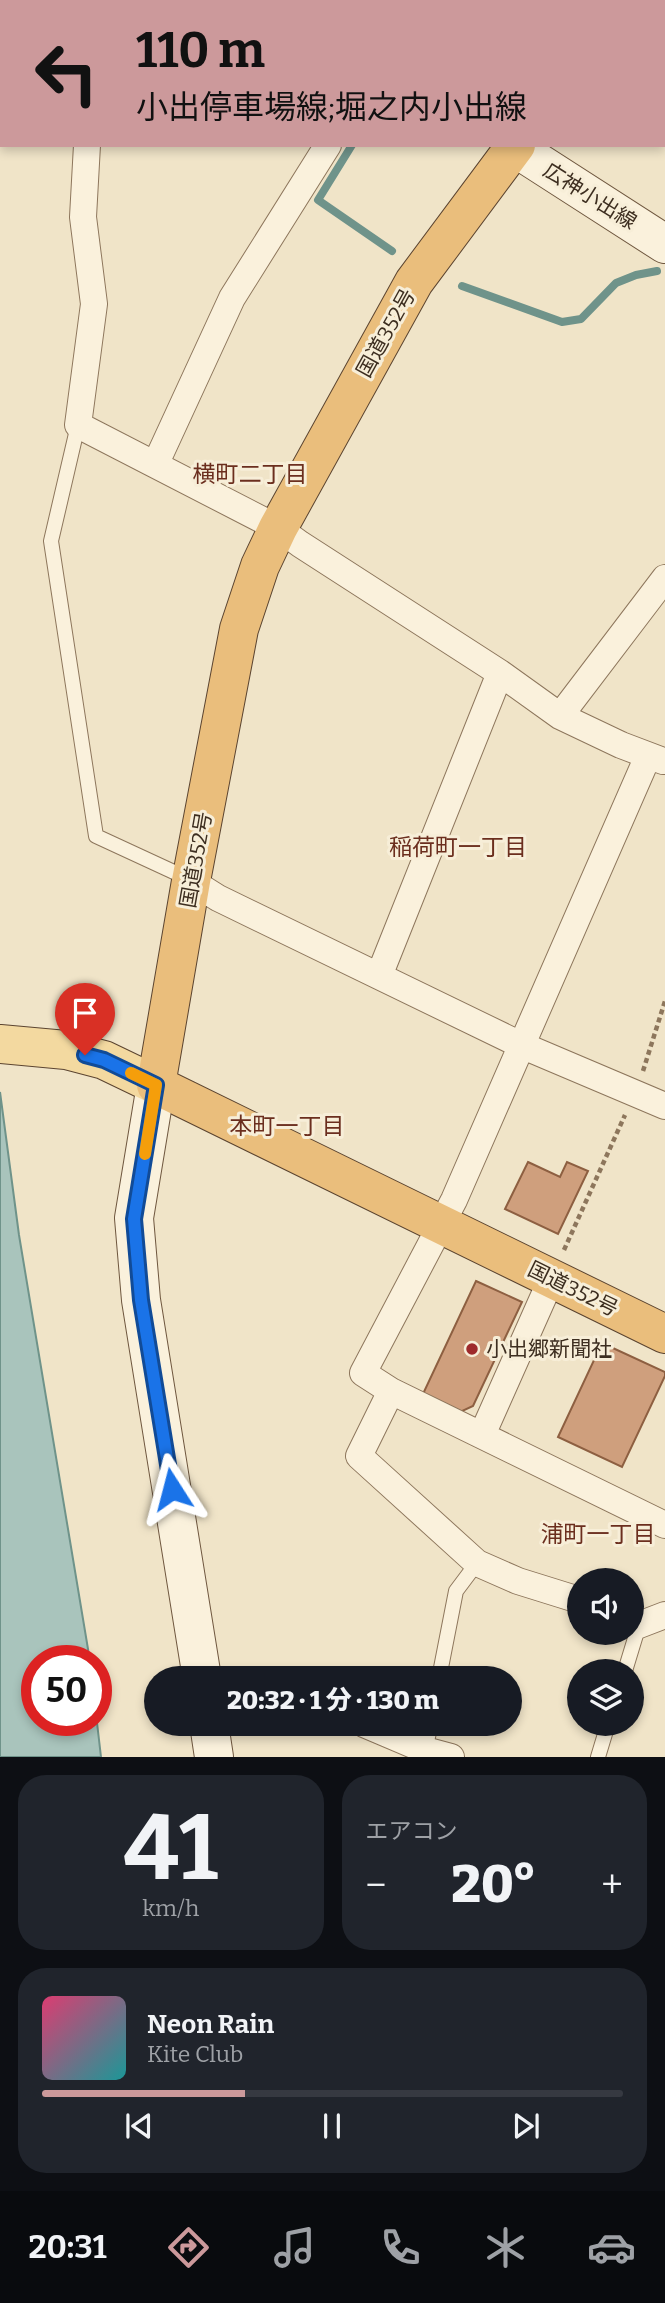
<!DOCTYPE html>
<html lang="ja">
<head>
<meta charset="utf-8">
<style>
  :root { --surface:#171b24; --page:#20242c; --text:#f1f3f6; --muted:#9ea1a6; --line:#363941; --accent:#cc999b }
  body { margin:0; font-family:Bitter,"Noto Sans JP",serif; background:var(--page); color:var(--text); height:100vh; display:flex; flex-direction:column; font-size:26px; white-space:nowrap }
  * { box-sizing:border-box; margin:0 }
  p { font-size:23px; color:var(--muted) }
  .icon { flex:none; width:38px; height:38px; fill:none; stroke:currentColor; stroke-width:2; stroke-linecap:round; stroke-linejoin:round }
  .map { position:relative; height:1757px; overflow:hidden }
  .panel { display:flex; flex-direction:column; gap:18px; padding:18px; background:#0d0f14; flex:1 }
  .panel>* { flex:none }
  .guide { position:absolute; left:0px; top:0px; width:665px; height:147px; box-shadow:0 4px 10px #0003; background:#cc999b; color:#111; overflow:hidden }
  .controls { position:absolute; left:567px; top:1568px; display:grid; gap:14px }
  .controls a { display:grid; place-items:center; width:77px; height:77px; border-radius:50%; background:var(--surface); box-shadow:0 4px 10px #0003; font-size:35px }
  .speed { position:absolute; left:21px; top:1645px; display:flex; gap:14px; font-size:35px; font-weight:700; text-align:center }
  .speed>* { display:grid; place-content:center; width:91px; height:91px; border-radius:50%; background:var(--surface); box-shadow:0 4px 10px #0003; line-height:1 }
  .speed .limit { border:10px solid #d22; background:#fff; color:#111 }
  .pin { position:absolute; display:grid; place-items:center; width:60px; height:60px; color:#fff; margin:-72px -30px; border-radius:50% 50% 50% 0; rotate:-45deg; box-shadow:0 0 7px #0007 }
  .pin .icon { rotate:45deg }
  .me { position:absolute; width:77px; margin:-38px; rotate:351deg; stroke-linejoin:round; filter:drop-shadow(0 0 5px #0008) }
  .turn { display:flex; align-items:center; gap:24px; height:147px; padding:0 21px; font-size:32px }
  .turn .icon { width:91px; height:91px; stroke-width:2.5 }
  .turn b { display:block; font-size:49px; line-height:60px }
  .big { font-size:52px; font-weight:800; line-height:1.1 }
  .panel .tile { flex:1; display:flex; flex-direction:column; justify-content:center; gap:10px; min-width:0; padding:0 24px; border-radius:28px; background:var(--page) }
  .panel .dial { align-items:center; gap:0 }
  .dial b { font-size:91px; line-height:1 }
  .song { display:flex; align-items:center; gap:21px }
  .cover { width:84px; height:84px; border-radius:10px; background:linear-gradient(135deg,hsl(340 70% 55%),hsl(180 70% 35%)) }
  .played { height:7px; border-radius:4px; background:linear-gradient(90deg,var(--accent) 35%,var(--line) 35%) }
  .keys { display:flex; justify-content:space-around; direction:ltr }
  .heat { display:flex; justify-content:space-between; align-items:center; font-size:38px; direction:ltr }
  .panel .tiles { flex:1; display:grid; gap:18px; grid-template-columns:1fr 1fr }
  .tile:last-child { grid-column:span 2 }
  .trip { position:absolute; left:144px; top:1666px; width:378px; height:70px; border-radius:35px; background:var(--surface); box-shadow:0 4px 10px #0003; font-weight:800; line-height:70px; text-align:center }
  .menu { display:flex; height:112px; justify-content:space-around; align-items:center; background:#090b0e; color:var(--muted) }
  .menu .icon { width:49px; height:49px }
  .menu .active { color:var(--accent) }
  .menu b { font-size:32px; color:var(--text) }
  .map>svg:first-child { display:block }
</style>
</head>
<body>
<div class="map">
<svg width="665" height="1757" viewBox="0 0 665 1757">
  <rect width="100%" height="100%" fill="#f0e4c8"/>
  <!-- water -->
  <path fill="#a9c4bc" stroke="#6f938a" stroke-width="2" d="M 0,1092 L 19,1235 L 90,1661 L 37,1661 L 37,1720 L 96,1720 L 96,1714 L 101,1757 L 0,1757 Z"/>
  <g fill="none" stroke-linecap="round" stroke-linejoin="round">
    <!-- stream -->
    <path stroke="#6f938a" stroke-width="8" d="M 215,0 L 218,2
      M 352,145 L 318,200 L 392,251
      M 462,286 L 562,322 L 581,319 L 616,283 L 636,275 L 657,271"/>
  </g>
  <!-- building -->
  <path fill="#cf9f7d" stroke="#8d5f41" stroke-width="2" d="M 528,1162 L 560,1177 L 567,1162 L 588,1171 L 558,1234 L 505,1209 Z
    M 476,1281 L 522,1302 L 473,1406 L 458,1413 L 422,1396 Z
    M 602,1343 L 665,1372 L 665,1376 L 622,1467 L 558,1437 Z"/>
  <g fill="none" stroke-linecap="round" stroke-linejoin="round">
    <defs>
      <path id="service" d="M 78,425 L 51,541 L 96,836 L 189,879
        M 625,1671 L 639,1625
        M 439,1678 L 456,1591 L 477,1563
        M 425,1750 L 431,1724
        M 598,1757 L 608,1724"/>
      <path id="minor" d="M 95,2 L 95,0
        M 663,77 L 665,78
        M 87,145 L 83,217 L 94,304 L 78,425 L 278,528 L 300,544 L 500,673 L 560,716 L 621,745 L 663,761
        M 156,463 L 232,298 L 328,145
        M 560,716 L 665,578
        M 648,756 L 454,1200 L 363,1373 L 391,1391 L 665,1525
        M 191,881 L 218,898 L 521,1045 L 665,1106
        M 379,976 L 500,673
        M 391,1391 L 359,1456 L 477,1563 L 518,1581 L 579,1600
        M 482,1435 L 551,1280
        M 632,1621 L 639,1625 L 665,1615
        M 364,1724 L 425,1750 L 451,1757"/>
      <path id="secondary" d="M 281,0 L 284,2
        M 511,145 L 665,244
        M 156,1085 L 134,1218 L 141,1300 L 202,1678
        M 209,1724 L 214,1757"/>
      <path id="primary" d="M 0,1044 L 66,1050 L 104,1060 L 156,1085"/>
      <path id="trunk" d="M 581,2 L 581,0
        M 516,145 L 414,282 L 278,528 L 260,566 L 239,629 L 191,881 L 156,1085 L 665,1334"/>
    </defs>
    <!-- service casing -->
    <use href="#service" stroke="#8d765c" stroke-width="16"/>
    <!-- minor casing -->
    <use href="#minor" stroke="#8d765c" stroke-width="28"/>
    <!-- secondary casing -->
    <use href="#secondary" stroke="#6f573f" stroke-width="40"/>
    <!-- primary casing -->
    <use href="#primary" stroke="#5b4430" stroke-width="40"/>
    <!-- trunk casing -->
    <use href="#trunk" stroke="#5b4430" stroke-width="40"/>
    <!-- path -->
    <path stroke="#8d765c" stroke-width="4.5" stroke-dasharray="5 3.5" stroke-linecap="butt" d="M 643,1071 L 665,1001
      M 564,1250 L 625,1115"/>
    <!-- service -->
    <use href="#service" stroke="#faf1dc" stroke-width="14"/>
    <!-- minor -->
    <use href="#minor" stroke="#faf1dc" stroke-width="26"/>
    <!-- secondary -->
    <use href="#secondary" stroke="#faf1dc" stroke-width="38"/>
    <!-- primary -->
    <use href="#primary" stroke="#f3d9a0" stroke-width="38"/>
    <!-- trunk -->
    <use href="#trunk" stroke="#eabe7c" stroke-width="38"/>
  </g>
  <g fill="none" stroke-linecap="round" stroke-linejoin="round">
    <defs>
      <path id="route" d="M 85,1055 L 104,1060 L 156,1085 L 134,1219 L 141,1300 L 172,1489"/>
    </defs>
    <!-- route casing -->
    <use href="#route" stroke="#114b97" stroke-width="18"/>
    <!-- route -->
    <use href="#route" stroke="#1a73e8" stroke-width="12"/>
    <!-- slow -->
    <path stroke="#f59e0b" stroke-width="12" d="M 131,1073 L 156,1085 L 145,1154"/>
  </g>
  <!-- markers -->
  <circle fill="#9e2a2b" stroke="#f7eed8" stroke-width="2.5" cx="472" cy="1349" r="7"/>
  <g text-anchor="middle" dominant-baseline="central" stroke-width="6" stroke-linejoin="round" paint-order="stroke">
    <!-- street labels -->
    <g font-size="21" fill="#3d2e20" stroke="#f7eed8">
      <text transform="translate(590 196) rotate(32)">広神小出線</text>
      <text transform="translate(386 333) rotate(-61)">国道352号</text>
      <text transform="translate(196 860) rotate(-80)">国道352号</text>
      <text transform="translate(573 1289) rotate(26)">国道352号</text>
    </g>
    <!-- poi labels -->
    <g font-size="21" fill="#3d2e20" stroke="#f7eed8" text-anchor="start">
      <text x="486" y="1349">小出郷新聞社</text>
    </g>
    <!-- neighbourhood labels -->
    <g font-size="23" fill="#6b2e1e" stroke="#f7eed8">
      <text x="250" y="474">横町二丁目</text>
      <text x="458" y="847">稲荷町一丁目</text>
      <text x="287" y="1126">本町一丁目</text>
      <text x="598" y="1534">浦町一丁目</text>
    </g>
  </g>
</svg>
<div class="controls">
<a><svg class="icon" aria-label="sound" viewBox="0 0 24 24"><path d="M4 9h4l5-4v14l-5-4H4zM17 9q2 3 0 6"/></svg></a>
<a><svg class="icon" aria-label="layers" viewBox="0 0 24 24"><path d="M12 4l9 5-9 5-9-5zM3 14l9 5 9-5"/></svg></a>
</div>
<div class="speed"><div class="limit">50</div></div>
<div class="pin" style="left:85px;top:1055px;background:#d93025"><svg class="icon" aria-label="arrive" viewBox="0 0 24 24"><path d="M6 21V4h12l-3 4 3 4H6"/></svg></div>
<svg class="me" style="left:172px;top:1489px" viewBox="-20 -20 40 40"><path d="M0-17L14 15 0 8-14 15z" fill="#1a73e8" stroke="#fff" stroke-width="4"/></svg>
<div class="trip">20:32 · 1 分 · 130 m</div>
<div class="guide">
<div class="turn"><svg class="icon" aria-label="left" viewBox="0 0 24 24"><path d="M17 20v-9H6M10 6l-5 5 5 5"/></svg><div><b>110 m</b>小出停車場線;堀之内小出線</div></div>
</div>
</div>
<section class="panel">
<div class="tiles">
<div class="tile dial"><b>41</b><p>km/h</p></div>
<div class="tile"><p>エアコン</p>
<div class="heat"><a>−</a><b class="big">20°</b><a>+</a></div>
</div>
<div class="tile">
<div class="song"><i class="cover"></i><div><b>Neon Rain</b><p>Kite Club</p></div></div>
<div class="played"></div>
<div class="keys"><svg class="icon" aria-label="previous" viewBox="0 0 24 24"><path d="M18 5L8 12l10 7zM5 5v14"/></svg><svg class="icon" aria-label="pause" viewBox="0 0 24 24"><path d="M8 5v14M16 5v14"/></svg><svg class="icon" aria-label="next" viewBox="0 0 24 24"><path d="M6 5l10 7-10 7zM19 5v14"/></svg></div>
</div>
</div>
</section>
<nav class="menu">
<b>20:31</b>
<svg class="icon active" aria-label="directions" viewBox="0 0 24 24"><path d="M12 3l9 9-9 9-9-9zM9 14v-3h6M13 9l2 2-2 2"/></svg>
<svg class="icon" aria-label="music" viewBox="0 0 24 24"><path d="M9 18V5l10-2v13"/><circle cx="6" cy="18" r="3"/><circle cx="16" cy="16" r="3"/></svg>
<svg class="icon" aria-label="phone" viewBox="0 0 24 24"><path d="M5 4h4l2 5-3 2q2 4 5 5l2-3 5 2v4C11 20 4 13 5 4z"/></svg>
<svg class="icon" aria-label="climate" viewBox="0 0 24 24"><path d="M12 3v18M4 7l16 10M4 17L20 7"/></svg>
<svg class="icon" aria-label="car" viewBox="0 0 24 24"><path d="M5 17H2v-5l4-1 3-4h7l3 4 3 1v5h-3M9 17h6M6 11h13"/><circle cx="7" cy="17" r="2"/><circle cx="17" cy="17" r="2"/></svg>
</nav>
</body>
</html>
